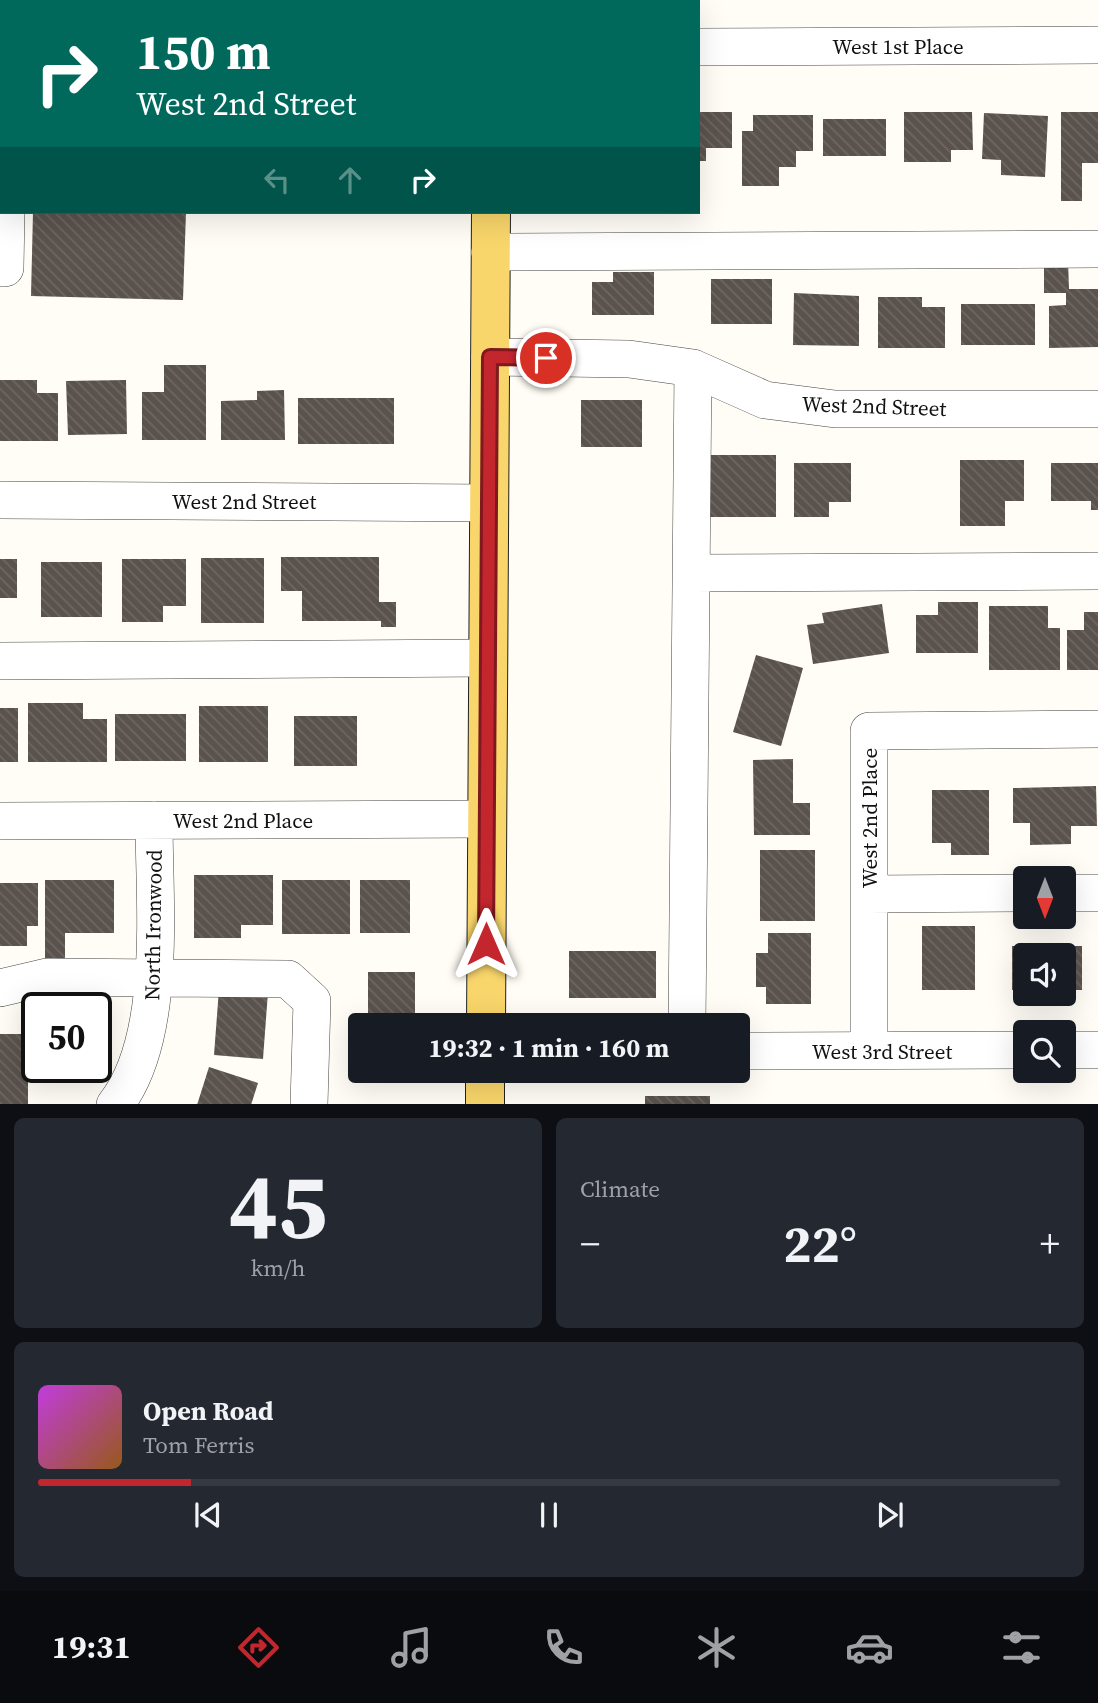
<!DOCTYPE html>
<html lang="en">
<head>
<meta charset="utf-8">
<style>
  :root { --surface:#171b24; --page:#242831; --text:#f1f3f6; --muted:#9ea1a6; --line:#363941; --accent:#c4262e }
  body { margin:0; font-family:"Source Serif 4",serif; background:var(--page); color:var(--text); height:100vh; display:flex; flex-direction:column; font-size:26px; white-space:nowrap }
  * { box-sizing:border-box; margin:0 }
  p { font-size:23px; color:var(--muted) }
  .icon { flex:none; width:38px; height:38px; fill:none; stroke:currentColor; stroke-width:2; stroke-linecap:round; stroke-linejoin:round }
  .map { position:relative; height:1104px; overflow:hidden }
  .panel { display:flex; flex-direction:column; gap:14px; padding:14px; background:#0d0f14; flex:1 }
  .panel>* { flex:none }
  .banner { position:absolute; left:0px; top:0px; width:700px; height:214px; box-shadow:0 7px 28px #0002; background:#00695c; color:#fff; overflow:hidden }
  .needle { width:46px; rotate:180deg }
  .buttons { position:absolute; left:1013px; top:866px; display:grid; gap:14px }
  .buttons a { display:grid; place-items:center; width:63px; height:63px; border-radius:7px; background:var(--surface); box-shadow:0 7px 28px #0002; font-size:35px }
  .speed { position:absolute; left:21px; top:992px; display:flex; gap:14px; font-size:35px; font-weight:700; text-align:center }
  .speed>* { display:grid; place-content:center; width:91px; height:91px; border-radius:50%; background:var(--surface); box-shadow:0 7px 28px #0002; line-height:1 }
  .speed .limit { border:4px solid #111; border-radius:10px; background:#fff; color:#111 }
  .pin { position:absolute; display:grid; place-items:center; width:60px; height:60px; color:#fff; margin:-30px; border:4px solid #fff; border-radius:50%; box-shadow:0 2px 7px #0007 }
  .me { position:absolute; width:77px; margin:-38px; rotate:0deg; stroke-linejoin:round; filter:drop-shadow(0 0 5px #0008) }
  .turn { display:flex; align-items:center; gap:24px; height:147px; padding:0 21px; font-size:32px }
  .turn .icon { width:91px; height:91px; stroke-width:2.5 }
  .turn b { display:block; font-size:49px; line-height:60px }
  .lanes { display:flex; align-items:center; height:66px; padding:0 21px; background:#0003; justify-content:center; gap:35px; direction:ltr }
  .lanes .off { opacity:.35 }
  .big { font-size:52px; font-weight:700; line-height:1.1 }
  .panel .widget { flex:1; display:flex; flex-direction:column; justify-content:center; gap:10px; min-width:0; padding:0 24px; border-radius:10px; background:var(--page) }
  .panel .dial { align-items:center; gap:0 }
  .dial b { font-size:91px; line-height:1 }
  .song { display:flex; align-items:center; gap:21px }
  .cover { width:84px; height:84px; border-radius:10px; background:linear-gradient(135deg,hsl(290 70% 55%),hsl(30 70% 35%)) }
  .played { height:7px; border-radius:4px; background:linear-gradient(90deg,var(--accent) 15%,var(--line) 15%) }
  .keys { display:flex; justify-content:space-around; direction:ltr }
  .heat { display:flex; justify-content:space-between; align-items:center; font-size:38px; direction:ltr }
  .panel .tiles { flex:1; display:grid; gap:14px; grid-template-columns:1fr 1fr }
  .widget:last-child { grid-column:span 2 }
  .trip { position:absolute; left:348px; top:1013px; width:402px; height:70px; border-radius:7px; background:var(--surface); box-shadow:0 7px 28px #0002; font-weight:700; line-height:70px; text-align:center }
  .tabs { display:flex; height:112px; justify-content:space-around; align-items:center; background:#090b0e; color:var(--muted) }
  .tabs .icon { width:49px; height:49px }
  .tabs .on { color:var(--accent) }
  .tabs b { font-size:32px; color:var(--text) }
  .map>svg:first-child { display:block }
</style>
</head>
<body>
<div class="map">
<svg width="1098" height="1105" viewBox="0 0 1098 1105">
  <defs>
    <pattern id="building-back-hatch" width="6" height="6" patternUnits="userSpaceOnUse" patternTransform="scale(1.75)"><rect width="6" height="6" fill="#5a524d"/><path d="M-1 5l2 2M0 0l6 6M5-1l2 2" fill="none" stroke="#6d6662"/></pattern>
  </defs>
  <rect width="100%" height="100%" fill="#fffdf5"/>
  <!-- building -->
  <path fill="url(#building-back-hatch)" d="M 698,112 L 732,112 L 732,148 L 706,148 L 706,161 L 698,161 Z
    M 904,112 L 972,112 L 973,150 L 951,150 L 951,162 L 904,162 Z
    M 1061,112 L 1098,112 L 1098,163 L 1082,163 L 1082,201 L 1061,201 Z
    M 984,113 L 1048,116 L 1045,177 L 1001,175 L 1001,160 L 982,159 Z
    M 753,115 L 813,115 L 813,151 L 796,151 L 796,167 L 779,167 L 779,186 L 742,186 L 742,131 L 753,131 Z
    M 823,119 L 886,119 L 886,156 L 823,156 Z
    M 33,212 L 186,212 L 183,300 L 31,296 Z
    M 1044,260 L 1068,260 L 1069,289 L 1098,289 L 1098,347 L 1049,348 L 1049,306 L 1066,305 L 1066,293 L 1044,293 Z
    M 613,272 L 654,272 L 654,315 L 592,315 L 592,282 L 613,282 Z
    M 711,279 L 772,279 L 772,324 L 711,324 Z
    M 794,293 L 859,296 L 859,346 L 793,345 Z
    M 878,297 L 922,297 L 922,307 L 945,307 L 945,348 L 878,348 Z
    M 961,304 L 1035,304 L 1035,345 L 961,345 Z
    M 164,365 L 206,365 L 206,440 L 142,440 L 142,392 L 164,392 Z
    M 0,380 L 37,380 L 37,393 L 58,393 L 58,441 L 0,441 Z
    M 126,380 L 127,434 L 68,435 L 66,381 Z
    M 284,390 L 285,440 L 221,440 L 221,401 L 257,400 L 257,391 Z
    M 298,398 L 394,398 L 394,444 L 298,444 Z
    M 581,400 L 642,400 L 642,447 L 581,447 Z
    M 706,455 L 776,455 L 776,517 L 706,517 Z
    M 960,460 L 1024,460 L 1024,501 L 1005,501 L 1005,526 L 960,526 Z
    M 794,463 L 851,463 L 851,502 L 829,502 L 829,517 L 794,517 Z
    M 1051,463 L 1098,463 L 1098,510 L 1091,510 L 1091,501 L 1051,501 Z
    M 281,557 L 379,557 L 379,602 L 396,602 L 396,627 L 381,627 L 381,621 L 302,621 L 302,591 L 281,591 Z
    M 201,558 L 264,558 L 264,623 L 201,623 Z
    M 0,559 L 17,559 L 17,598 L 0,598 Z
    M 122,559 L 186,559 L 186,606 L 163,606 L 163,622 L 122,622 Z
    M 41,562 L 102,562 L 102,617 L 41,617 Z
    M 938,602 L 978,602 L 978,653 L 916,653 L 916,615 L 938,615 Z
    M 882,604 L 889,653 L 813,664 L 807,625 L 824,623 L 822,613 Z
    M 989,606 L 1048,606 L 1048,628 L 1060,628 L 1060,670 L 989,670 Z
    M 1084,612 L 1098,612 L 1098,670 L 1067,670 L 1067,630 L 1084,630 Z
    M 756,655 L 803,668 L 781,746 L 733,732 Z
    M 28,703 L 83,703 L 83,719 L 107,719 L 107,762 L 28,762 Z
    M 199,706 L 268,706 L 268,762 L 199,762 Z
    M 0,708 L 18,708 L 18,762 L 0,762 Z
    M 115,714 L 186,714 L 186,761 L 115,761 Z
    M 294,716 L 357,716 L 357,766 L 294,766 Z
    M 793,759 L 793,803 L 810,803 L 810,835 L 754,835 L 753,760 Z
    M 1096,786 L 1097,826 L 1071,826 L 1071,844 L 1030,845 L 1030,823 L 1013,823 L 1013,788 Z
    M 932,790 L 989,790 L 989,855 L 951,855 L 951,843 L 932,843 Z
    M 760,850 L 815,850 L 815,921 L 760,921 Z
    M 194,875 L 273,875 L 273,925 L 241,925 L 241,938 L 194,938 Z
    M 45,880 L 114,880 L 114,933 L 65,933 L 65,959 L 45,959 Z
    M 282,880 L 350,880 L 350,934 L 282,934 Z
    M 360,880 L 410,880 L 410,933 L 360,933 Z
    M 0,883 L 38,883 L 38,926 L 27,926 L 27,946 L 0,946 Z
    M 922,926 L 975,926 L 975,990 L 922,990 Z
    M 768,933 L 811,933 L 811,1004 L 766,1004 L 766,987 L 756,987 L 756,953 L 768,953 Z
    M 1012,946 L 1082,946 L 1082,990 L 1064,990 L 1064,956 L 1026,956 L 1026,990 L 1012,990 Z
    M 569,951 L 656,951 L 656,998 L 569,998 Z
    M 368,972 L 415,972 L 415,1026 L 368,1026 Z
    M 34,988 L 88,988 L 88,1004 L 104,1004 L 104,1037 L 96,1037 L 96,1008 L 37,1008 L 37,1054 L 34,1054 Z
    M 219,989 L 268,992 L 263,1059 L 214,1055 Z
    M 0,1034 L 28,1034 L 28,1105 L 0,1105 Z
    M 209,1067 L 258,1083 L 251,1105 L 197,1105 Z
    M 645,1096 L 710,1096 L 710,1105 L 645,1105 Z"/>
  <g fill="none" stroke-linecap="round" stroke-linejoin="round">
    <defs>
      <path id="minor" d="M 138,0 L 142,2
        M 294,0 L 295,2
        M 8,2 L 8,0
        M 206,2 L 208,0
        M 698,47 L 1098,45
        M 490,252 L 1098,249
        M 0,268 L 5,268 L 6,212
        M 490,357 L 629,359 L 693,368 L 765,400 L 835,409 L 1098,409
        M 0,500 L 489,503
        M 691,573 L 1098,571
        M 0,661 L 488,658
        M 0,821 L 487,819
        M 1064,893 L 1098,893
        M 869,894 L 1026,893
        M 0,988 L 47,977 L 288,979 L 312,1001 L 309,1105
        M 687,1026 L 693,368
        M 1064,1050 L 1098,1050
        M 738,1051 L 1026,1050
        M 869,1051 L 869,731 L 1098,729
        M 115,1105 C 168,1038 154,903 154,820"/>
      <path id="major" d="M 492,2 L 492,0
        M 486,1026 L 491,212
        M 485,1105 L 485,1071"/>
    </defs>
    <!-- minor casing -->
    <use href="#minor" stroke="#444" stroke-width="38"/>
    <!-- major casing -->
    <use href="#major" stroke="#222" stroke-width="40"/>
    <!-- minor -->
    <use href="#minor" stroke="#fff" stroke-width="37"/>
    <!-- major -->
    <use href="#major" stroke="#f9d66b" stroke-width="38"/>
  </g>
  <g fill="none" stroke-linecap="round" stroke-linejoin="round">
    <defs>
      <path id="route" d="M 486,944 L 490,357 L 546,358"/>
    </defs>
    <!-- route casing -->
    <use href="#route" stroke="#7f191e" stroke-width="18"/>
    <!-- route -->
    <use href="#route" stroke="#c4262e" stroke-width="12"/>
  </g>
  <g text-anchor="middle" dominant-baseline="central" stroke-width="7" stroke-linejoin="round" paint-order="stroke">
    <!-- street labels -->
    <g font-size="21" fill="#111" stroke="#fff">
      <text x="898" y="46">West 1st Place</text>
      <text transform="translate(874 406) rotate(2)">West 2nd Street</text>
      <text x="244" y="501">West 2nd Street</text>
      <text transform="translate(869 818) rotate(-90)">West 2nd Place</text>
      <text x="243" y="820">West 2nd Place</text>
      <text transform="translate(153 925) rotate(-89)">North Ironwood</text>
      <text x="882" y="1051">West 3rd Street</text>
    </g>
  </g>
</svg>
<div class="buttons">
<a><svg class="needle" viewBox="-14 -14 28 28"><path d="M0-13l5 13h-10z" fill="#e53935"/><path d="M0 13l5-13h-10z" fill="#9ea1a6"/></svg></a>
<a><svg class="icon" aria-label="sound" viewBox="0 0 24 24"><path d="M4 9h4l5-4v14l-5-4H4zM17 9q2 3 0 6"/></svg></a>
<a><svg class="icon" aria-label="search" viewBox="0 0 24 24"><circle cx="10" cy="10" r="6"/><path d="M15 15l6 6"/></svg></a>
</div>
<div class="speed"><div class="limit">50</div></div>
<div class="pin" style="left:546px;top:358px;background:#d93025"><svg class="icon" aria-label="arrive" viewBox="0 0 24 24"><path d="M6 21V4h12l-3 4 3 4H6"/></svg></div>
<svg class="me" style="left:486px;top:944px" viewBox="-20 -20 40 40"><path d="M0-17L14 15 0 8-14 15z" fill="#c4262e" stroke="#fff" stroke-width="4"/></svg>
<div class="trip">19:32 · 1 min · 160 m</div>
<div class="banner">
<div class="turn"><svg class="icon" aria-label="right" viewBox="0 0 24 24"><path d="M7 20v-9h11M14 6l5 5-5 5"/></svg><div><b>150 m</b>West 2nd Street</div></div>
<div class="lanes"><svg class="icon off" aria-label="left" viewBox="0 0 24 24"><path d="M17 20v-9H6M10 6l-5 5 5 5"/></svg><svg class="icon off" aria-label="ahead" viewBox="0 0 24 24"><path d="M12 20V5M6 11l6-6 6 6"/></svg><svg class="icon" aria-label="right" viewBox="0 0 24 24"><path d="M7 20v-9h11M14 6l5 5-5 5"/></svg></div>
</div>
</div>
<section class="panel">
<div class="tiles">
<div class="widget dial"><b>45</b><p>km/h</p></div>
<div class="widget"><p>Climate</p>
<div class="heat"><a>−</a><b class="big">22°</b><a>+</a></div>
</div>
<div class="widget">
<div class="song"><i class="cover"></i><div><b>Open Road</b><p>Tom Ferris</p></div></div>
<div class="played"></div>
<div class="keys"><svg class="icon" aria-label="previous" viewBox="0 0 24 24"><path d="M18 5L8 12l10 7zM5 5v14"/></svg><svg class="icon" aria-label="pause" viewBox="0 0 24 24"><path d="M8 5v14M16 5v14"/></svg><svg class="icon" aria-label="next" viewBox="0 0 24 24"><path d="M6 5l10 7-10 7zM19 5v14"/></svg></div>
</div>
</div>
</section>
<nav class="tabs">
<b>19:31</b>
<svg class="icon on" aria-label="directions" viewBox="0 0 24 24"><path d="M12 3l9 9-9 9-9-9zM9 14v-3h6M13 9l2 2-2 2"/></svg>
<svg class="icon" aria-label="music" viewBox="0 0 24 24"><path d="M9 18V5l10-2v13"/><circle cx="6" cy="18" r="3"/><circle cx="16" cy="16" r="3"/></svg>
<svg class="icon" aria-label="phone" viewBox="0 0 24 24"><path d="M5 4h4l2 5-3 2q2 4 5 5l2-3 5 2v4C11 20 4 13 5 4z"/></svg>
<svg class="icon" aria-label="climate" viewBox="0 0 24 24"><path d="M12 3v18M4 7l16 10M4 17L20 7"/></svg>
<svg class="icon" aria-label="car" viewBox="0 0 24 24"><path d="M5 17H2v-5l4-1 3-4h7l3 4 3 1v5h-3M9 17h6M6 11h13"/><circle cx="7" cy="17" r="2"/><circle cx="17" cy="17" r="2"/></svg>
<svg class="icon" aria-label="filters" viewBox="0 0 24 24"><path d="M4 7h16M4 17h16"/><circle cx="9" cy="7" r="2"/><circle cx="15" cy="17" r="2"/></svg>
</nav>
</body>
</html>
